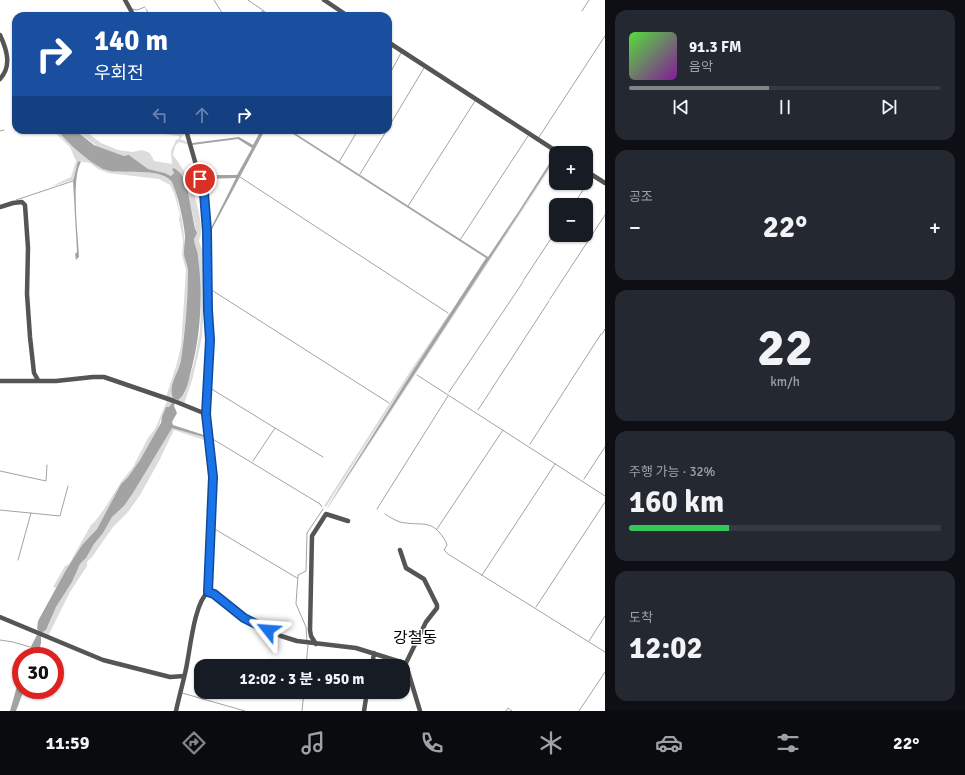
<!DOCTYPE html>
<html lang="ko">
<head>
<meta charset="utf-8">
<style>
  :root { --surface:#171b24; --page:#242831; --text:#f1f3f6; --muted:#9ea1a6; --line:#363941; --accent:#858687 }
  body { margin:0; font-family:Signika,"Noto Sans KR",sans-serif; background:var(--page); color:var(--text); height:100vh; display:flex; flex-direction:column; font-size:15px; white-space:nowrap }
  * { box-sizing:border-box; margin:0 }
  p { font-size:13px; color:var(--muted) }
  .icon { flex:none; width:22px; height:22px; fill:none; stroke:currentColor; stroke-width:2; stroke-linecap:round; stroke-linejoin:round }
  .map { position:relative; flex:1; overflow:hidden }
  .details { display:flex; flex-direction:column; gap:10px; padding:10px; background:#0d0f14; width:360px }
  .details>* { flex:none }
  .guide { position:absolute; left:12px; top:12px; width:380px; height:122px; border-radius:12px; box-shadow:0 1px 3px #0004; background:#1a4fa0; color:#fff; overflow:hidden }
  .controls { position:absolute; left:549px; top:146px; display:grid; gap:8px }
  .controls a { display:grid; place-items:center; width:44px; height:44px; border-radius:8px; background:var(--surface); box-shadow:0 1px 3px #0004; font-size:20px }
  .speed { position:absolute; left:12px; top:647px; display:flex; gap:8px; font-size:20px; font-weight:700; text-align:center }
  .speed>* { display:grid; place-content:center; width:52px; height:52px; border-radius:50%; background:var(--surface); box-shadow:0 1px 3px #0004; line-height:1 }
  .speed .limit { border:6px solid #d22; background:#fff; color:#111 }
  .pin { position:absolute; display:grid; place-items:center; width:34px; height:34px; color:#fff; margin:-17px; border:2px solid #fff; border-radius:50%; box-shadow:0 1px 4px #0007 }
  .me { position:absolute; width:44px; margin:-22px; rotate:298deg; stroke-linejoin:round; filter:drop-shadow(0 0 3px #0008) }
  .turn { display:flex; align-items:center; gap:14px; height:84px; padding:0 16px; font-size:18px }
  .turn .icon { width:52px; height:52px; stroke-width:2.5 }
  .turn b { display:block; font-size:28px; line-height:34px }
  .lanes { display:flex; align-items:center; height:38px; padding:0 16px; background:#0003; justify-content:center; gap:20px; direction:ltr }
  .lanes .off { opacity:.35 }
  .big { font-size:30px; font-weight:700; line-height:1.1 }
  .details .widget { flex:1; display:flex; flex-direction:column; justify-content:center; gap:6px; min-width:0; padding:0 14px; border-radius:12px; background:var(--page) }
  .details .dial { align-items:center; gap:0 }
  .dial b { font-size:52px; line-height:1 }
  .song { display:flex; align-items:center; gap:12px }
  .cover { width:48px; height:48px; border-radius:6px; background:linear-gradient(135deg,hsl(110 70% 55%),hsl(290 70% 35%)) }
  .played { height:4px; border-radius:2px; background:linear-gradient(90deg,var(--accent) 45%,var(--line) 45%) }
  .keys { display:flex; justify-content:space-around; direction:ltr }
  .heat { display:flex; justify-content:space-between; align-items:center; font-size:22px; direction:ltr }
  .charge { height:6px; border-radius:3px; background:linear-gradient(90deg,#34c759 32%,var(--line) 0) }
  .trip { position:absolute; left:194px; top:659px; width:216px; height:40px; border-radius:12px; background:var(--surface); box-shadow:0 1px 3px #0004; font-weight:700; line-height:40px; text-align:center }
  .tab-bar { display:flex; height:64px; justify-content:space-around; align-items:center; background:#090b0e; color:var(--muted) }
  .tab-bar .icon { width:28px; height:28px }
  .tab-bar .active { color:var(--accent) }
  .tab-bar b { font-size:18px; color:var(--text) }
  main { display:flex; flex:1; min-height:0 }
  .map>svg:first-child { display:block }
</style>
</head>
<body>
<main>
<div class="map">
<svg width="605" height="711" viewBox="0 0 605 711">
  <rect width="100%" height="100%" fill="#fff"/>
  <!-- green -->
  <path fill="#dcdcdc" d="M 52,130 L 57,130 C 69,144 87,161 103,168 C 121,177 160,165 172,183 C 177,190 177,199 179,207 C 184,224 184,239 186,257 C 186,262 187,267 188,272 C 189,302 184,331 181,360 C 179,372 165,388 174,400 L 166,397 L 177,363 L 181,346 L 186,270 L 182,255 L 183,240 L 179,219 L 180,214 L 174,193 L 170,185 L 159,179 L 108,173 L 98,169 L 90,163 L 78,161 L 73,180 L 50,187 L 71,177 L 76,161 L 70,147 Z
    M 75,130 L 84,130 L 101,143 L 118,150 L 132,152 L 142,150 L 150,153 L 154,161 L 172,164 L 171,151 L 176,140 L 179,139 L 179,136 L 155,133 L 154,131 L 168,134 L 181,133 L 183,130 L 186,132 L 180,139 L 189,143 L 190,145 L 179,142 L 175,146 L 173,155 C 188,173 202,209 201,233 C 201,236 199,238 199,241 L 203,253 L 205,281 L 202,337 L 193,377 L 184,404 L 176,401 L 185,392 L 194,363 L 200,332 L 201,305 L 198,258 L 194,243 L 195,226 L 188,192 C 189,184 181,172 174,169 L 172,169 L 174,173 L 171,176 L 165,173 L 147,169 L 131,156 L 124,156 L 97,146 Z
    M 556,157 L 556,159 L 328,508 L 327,508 L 342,483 Z
    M 452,311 L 414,369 L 326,507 L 324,506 L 411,370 L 449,314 Z
    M 167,401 L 173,402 L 161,419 L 158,429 L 140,460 L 128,477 L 121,484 L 97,529 L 82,545 L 66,570 L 56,588 L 53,587 L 65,566 L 69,564 L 91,525 L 96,520 L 105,508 L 121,482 L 133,467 L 148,438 L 155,429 Z
    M 172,427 L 204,437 L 207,441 L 174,430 L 159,461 L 140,495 L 128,512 L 113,527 L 92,557 L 87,562 L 87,566 L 70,592 L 48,636 L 41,633 L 46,630 L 56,607 L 72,582 L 80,564 L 86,558 L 94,544 L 103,533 L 112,517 L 124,506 L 133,493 Z"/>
  <!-- water -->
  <path fill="#a3a3a3" d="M 57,130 L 75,130 L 94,145 L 124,156 L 129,155 L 148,169 L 165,173 L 171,176 L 174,173 L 172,169 L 174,168 C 181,172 190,184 188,192 L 195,229 L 197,233 L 194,239 C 194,245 198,251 198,257 C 203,295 201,333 191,371 C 188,382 187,393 178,400 L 173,398 C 167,385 179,373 181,360 C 185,331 188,302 188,272 C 188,265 184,259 184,252 C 184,247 185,242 185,237 C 185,227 177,189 171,181 C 158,166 120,176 103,169 C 87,161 69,144 57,130 Z
    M 261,130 L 265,130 L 210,233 L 209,232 L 236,178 L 201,179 L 201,177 L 216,175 L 237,175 L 252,148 L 238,139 L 192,145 L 192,143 L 239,137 L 253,145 Z
    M 287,130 L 290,130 L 488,257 L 519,211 L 556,153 L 556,157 L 327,508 L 414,369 L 486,258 Z
    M 78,161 L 81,162 C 71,178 78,235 79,257 L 76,260 L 75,254 L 77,252 L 73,181 Z
    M 172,403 L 175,403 L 174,406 L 177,413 L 172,422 L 173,425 L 204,435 L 204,437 L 172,428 L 133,493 L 124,506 L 112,517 L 103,533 L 94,544 L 86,558 L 80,564 L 72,582 L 56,607 L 46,630 L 41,633 L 37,629 L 38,621 L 66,570 L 82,545 L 97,529 L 121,484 L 128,477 L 140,460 L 161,423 L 162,417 L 166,407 L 169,407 Z
    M 37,635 L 41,636 L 41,643 L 38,656 L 26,656 Z
    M 21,672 L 21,690 L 24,690 L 16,711 L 10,711 Z"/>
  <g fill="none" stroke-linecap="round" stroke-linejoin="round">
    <!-- stream -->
    <path stroke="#a3a3a3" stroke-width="1" d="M 214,0 L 224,16
      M 248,0 L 264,11
      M 132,9 L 137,10 L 145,7
      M 146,9 L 150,16
      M 582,11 L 589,0
      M 254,16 L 263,11 L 273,16
      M 388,77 L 401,53
      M 388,128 L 424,68
      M 0,131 L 4,130
      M 539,137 L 605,36
      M 339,162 L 358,130
      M 360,174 L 387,130
      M 240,177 L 448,313
      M 16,200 L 73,181
      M 573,205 L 592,177
      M 408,206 L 475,101
      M 460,240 L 528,136
      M 210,278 L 210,289 L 389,403
      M 523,281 L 556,231
      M 550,299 L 605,215
      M 602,334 L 605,329
      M 417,375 L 605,496
      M 210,388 L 275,428
      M 449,392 L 523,282
      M 478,410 L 549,301
      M 211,438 L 320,504 L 322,507
      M 530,444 L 601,334
      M 253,461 L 275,428 L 323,457
      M 0,471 L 46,481 L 47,465
      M 584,479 L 605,447
      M 377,509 L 448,396
      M 0,510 L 60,516 L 68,486
      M 385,514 C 390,517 394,520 400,522 C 422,527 432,517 446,542 L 447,545 L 444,550 L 448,554 L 605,652
      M 213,528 L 297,578
      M 437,529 L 503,430
      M 18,560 L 31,513
      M 482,575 L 555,464
      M 536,607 L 605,502
      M 0,640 L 13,642 L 30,647
      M 307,641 L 306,627 L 296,604 L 298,575 L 306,571 L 307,533 L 323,509
      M 589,641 L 605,616
      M 306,666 L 308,645
      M 182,693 L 245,711
      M 302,711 L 304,692
      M 506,711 L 508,708 L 512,711
      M 579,711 L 605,672"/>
    <!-- minor -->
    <path stroke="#555" stroke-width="4.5" d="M 125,0 L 134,16
      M 324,0 L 348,16
      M 0,35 C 7,50 12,66 0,79
      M 388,42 L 559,153
      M 586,171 L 605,183
      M 0,207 L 13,203 L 22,202 L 25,205 L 28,248 L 27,294 L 30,337 L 34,373 L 38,380
      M 0,381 L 56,381 L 93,377 L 104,377 L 174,401 L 206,414
      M 400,550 L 406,568 L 424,579 L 437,605 L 437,608 L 426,622 L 405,665
      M 208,592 L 214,594 L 244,618 L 281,636 L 297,641 L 356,648 L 404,663 L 407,668 L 420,711
      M 0,617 L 103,660 L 170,677 L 184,676
      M 316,644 L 311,636 L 310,630 L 312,536 L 326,514 L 348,521
      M 372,666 L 374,653
      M 176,711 C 179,697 183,683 186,669 C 190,651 194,603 208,592 L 213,477 L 206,414 L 210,340 L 208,318 L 207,231 L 204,193 L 186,130
      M 364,711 L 367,692"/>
  </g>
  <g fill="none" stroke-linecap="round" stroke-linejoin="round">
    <defs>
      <path id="route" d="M 200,179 L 204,193 L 207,231 L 208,310 L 210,340 L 206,414 L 213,477 L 208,592 L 214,594 L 244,618 L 268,630"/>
    </defs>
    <!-- route casing -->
    <use href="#route" stroke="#114b97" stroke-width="10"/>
    <!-- route -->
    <use href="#route" stroke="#1a73e8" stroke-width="7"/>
  </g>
  <g text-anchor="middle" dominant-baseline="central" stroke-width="3" stroke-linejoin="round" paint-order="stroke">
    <!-- quarter labels -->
    <g font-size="16" fill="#000" stroke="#fff">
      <text x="415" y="638">강철동</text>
    </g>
  </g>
</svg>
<div class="controls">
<a>+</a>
<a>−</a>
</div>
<div class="speed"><div class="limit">30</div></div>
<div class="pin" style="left:200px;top:179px;background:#d93025"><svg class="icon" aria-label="arrive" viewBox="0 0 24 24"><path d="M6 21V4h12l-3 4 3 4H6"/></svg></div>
<svg class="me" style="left:268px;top:630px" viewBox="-20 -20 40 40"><path d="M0-17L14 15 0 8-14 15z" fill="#1a73e8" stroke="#fff" stroke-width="4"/></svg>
<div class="trip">12:02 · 3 분 · 950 m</div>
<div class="guide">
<div class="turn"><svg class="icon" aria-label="right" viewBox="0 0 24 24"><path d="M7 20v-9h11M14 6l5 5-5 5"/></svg><div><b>140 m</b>우회전</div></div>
<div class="lanes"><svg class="icon off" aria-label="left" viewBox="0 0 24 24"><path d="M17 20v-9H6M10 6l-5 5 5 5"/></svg><svg class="icon off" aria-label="ahead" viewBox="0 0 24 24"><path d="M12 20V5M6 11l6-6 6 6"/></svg><svg class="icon" aria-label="right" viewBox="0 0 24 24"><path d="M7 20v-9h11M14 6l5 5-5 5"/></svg></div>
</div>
</div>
<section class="details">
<div class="widget">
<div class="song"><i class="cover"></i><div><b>91.3 FM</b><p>음악</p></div></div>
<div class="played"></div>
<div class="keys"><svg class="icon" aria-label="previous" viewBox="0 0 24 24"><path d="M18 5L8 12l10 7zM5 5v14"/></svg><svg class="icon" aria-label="pause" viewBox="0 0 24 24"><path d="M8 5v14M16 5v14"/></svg><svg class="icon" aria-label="next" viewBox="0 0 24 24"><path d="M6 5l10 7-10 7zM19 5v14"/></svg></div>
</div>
<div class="widget"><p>공조</p>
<div class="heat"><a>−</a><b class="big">22°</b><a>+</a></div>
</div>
<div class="widget dial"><b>22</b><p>km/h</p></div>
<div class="widget"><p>주행 가능 · 32%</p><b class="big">160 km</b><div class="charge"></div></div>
<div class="widget"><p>도착</p><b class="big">12:02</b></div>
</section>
</main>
<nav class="tab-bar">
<b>11:59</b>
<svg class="icon active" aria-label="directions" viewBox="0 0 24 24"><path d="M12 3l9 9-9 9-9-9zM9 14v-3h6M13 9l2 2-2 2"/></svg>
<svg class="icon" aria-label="music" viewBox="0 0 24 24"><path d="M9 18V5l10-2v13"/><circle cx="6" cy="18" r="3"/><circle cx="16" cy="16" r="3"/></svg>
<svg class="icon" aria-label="phone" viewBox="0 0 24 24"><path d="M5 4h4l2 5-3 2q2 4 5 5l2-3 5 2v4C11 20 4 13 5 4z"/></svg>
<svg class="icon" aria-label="climate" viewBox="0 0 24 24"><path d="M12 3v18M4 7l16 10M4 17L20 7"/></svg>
<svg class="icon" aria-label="car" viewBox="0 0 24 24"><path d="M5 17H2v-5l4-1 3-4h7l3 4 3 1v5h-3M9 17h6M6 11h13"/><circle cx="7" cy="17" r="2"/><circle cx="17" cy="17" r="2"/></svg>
<svg class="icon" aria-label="filters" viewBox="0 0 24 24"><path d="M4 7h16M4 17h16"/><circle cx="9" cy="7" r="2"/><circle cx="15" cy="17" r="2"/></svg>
<b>22°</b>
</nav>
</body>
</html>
